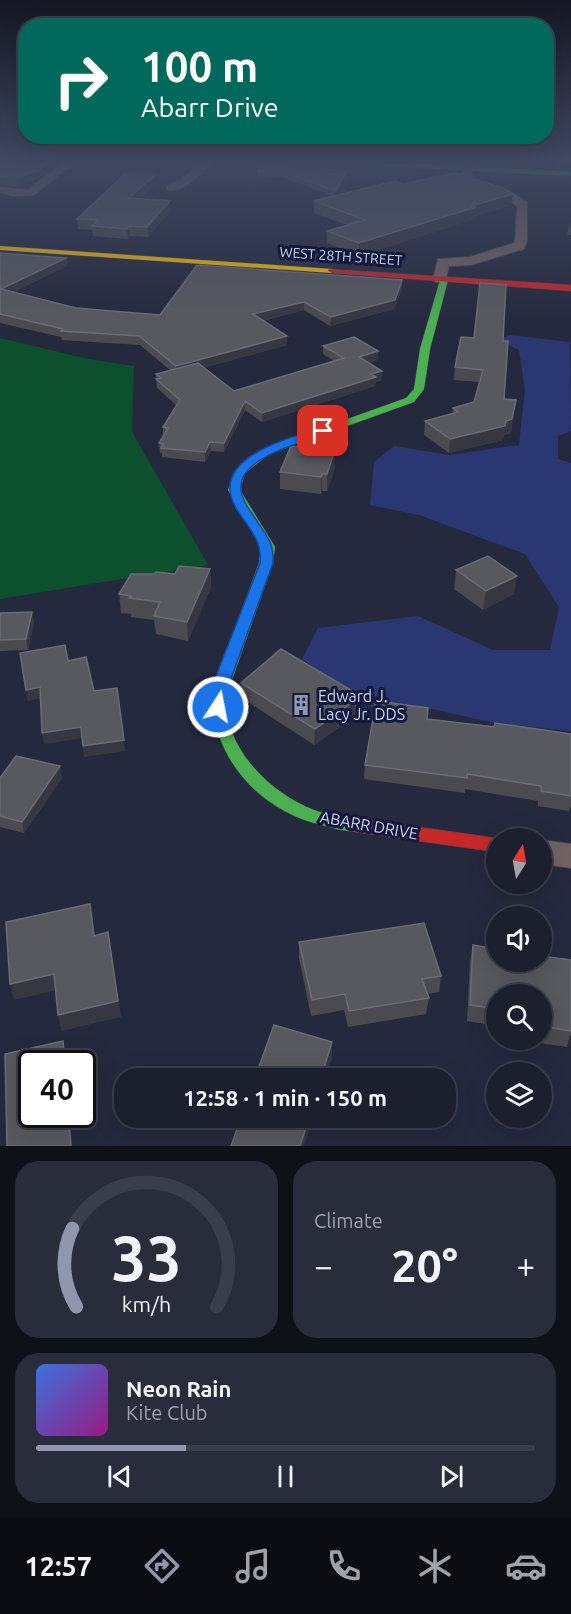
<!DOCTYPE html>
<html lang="en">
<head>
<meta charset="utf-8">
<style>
  :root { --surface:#1c1f2e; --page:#292c3a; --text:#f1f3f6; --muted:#a0a2aa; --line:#3a3d4a; --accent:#9096ad }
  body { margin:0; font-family:Ubuntu,sans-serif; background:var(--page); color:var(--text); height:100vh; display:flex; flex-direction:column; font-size:22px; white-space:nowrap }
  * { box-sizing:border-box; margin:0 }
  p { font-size:20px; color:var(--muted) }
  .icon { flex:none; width:33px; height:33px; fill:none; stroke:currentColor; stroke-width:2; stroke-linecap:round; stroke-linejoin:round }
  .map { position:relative; height:1146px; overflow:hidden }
  .sheet { display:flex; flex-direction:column; gap:15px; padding:15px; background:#0f1119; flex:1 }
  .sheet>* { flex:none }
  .banner { position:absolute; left:18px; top:18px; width:536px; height:126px; border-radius:24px; box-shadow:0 6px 24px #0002,0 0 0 2px var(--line); background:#00695c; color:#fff; overflow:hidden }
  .needle { width:39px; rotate:11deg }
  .buttons { position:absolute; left:486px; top:828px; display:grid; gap:12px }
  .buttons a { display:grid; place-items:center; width:66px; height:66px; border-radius:50%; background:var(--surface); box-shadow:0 6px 24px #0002,0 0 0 2px var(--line); font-size:30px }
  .speed { position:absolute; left:18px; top:1050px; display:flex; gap:12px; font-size:30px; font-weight:700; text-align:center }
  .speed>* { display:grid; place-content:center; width:78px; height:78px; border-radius:50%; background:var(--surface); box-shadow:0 6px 24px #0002,0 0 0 2px var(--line); line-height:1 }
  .speed .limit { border:3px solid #111; border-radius:9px; background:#fff; color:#111 }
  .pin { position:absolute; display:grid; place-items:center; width:51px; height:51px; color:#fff; margin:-26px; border-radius:12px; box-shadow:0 3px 9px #0006 }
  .me { position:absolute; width:66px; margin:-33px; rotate:11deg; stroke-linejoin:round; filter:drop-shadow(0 0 4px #0008) }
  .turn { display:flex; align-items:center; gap:21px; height:126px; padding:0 24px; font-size:27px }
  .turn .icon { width:78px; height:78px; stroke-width:2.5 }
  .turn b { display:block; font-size:42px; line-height:51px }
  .big { font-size:45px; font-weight:700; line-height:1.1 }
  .sheet .card { flex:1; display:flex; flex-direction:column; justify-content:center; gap:9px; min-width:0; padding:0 21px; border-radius:24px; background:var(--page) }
  .sheet .dial { align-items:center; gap:0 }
  .dial svg { height:156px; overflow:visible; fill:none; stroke:var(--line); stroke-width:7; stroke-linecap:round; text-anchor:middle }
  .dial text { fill:var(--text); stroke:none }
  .song { display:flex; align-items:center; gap:18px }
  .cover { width:72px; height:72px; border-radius:9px; background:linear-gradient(135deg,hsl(220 70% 55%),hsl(310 70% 35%)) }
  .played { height:6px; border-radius:3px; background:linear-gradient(90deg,var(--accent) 30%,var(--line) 30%) }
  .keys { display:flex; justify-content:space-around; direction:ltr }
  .heat { display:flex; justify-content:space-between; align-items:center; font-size:33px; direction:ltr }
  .sheet .tiles { flex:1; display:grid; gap:15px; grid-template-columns:1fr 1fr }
  .card:last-child { grid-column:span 2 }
  .trip { position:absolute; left:114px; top:1068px; width:342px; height:60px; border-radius:24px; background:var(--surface); box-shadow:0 6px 24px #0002,0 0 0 2px var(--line); font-weight:700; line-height:60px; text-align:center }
  .tab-bar { display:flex; height:96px; justify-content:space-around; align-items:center; background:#0b0c12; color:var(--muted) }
  .tab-bar .icon { width:42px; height:42px }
  .tab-bar .active { color:var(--accent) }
  .tab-bar b { font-size:27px; color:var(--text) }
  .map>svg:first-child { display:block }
</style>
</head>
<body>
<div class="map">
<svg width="571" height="1146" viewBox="0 0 571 1146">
  <rect width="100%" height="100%" fill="#25293d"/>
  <!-- green -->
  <path fill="#0d502d" d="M 0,338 L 88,359 L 134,366 L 132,432 L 208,565 L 0,599 Z"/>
  <!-- water -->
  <path fill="#2b3773" d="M 509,335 L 570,342 L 571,431 L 558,436 L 558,459 L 571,463 L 571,731 L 494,723 L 433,709 L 372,707 L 302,659 L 318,628 L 418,616 L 493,650 L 550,650 L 559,607 L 525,554 L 419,515 L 370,505 L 374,462 L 394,446 L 449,455 L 519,445 L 525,390 L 519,350 L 500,341 Z"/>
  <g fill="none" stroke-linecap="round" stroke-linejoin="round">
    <defs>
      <path id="street" d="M 64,162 L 75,162 L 34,195 L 13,196 L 0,193 L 0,187 L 27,190 Z
        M 201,162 L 212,162 C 202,174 184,193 167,190 L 167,186 L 181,180 Z
        M 468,165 L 473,168 L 471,179 L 507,190 L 527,202 L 527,241 L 524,249 L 471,265 L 449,266 L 445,282 L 435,282 L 433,279 L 438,259 L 470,257 L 514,243 L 515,241 L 517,206 L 499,195 L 461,183 L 459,181 L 463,168 Z
        M 542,840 L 571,844 L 571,868 L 542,864 Z"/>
      <path id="fast" d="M 343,162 L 374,162 L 571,172 L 571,176 L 346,164 Z
        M 444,277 L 448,280 L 430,349 L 424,389 L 414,402 L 269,454 L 245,473 L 240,490 L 275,547 L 273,563 L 228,691 C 228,705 228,719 232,732 C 245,767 280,797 314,810 C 327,815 342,816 355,818 L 361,820 L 364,825 L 361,830 C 350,833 336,829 325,826 C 260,812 211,758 212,691 L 259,563 L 261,547 L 228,490 L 236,469 L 261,450 L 406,398 L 414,389 L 420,349 L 440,280 Z"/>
      <path id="slow" d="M 0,246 L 332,269 L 336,271 L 332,273 L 0,250 Z"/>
      <path id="jam" d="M 329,269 L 571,285 L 571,291 L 332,273 L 328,271 Z
        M 355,818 L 496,838 L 498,838 L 496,852 L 355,832 L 349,830 L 346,825 L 349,820 Z"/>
    </defs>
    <!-- street casing -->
    <use href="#street" stroke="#414657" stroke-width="2"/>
    <!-- fast casing -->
    <use href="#fast" stroke="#414657" stroke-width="1"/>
    <!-- slow casing -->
    <use href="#slow" stroke="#414657" stroke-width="1"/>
    <!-- jam casing -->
    <use href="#jam" stroke="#414657" stroke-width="1"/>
    <!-- street -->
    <use href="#street" fill="#726362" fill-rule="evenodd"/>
    <!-- fast -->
    <use href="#fast" fill="#4caf50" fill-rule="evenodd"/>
    <!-- slow -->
    <use href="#slow" fill="#ffc107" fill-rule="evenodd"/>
    <!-- jam -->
    <use href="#jam" fill="#c62828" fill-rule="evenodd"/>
  </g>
  <!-- wall -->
  <path fill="#4b4b4f" d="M 0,162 L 49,162 L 50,170 L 39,178 L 17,187 L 0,185 Z
    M 289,167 L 346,176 L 335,196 L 404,184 L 511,205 L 476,216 L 475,219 L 359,256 L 327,243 L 327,231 L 347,225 L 314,213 L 314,201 L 333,196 L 282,177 L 257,176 L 257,171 Z
    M 154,185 L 139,199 L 171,210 L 148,237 L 130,236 L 128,239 L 93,236 L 92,230 L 78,229 L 77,219 Z
    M 571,223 L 571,235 L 567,235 L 569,225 Z
    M 0,253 L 66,258 L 67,266 L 13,292 L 76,308 L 160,315 L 402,289 L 394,309 L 330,326 L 304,310 L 263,321 L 287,345 L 203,368 L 234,391 L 334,361 L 323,354 L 323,346 L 378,360 L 368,363 L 382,380 L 376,382 L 375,386 L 262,422 L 245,410 L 224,452 L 211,451 L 205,462 L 162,457 L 162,453 L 160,453 L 159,443 L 163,436 L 163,427 L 176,405 L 157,388 L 156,374 L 170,370 L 140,345 L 62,340 L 61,337 L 0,323 Z
    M 503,341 L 504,399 L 511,433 L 504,435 L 503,440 L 449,453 L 424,435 L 425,421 L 452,414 L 453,408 L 474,402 L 479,382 L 454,380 L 455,367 Z
    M 335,450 L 335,467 L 327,491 L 322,491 L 321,494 L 280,489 L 280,472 Z
    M 210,569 L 211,587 L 188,641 L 156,634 L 154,620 L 131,617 L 131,614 L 121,613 L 119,594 L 175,574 Z
    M 456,570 L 514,594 L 483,610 L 454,589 Z
    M 32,612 L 34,623 L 28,650 L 0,651 L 0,613 Z
    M 241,683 L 361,696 L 360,712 L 314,745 L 242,698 Z
    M 427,719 L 571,734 L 571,805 L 569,811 L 538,806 L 538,801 L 465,789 L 465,793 L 364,779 L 365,765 Z
    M 0,778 L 62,778 L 24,833 L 0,827 Z
    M 299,942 L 441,976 L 439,992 L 427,994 L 429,998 L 426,1014 L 348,1027 L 344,1010 L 311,1016 L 299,958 Z
    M 473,945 L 571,960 L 571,1036 L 570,1035 L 567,1047 L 520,1040 L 542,1040 L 542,994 L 496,994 L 496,1026 L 467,1021 L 470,961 Z"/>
  <!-- shaded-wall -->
  <path fill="#363741" d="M 49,162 L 50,170 L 39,178 L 17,187 L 16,178 Z
    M 289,162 L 293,162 L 285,173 L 285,167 Z
    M 346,171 L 346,176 L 334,197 L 335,191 Z
    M 154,176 L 154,185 L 130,208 L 129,198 Z
    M 513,194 L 511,205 L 476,216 L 475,219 L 359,256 L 359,243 L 471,206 Z
    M 170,201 L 171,210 L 148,237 L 147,227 Z
    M 129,226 L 130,236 L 128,239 L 127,229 Z
    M 66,258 L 67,266 L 2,297 L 1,289 Z
    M 402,280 L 402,289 L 394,309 L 330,326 L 331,317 Z
    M 304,302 L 304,310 L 253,323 L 253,314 Z
    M 287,336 L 287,345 L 176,375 L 176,366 Z
    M 378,351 L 378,360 L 358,366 L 359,357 Z
    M 382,371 L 382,380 L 376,382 L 375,386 L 262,422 L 262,413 Z
    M 516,400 L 511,433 L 504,435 L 503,440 L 449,453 L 450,439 L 506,421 Z
    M 245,401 L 245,410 L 224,452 L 224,443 Z
    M 210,442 L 211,451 L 205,462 L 205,452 Z
    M 335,450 L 335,467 L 327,491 L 327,474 Z
    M 322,474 L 322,491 L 321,494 L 321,477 Z
    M 210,569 L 211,587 L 188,641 L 187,622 Z
    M 517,576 L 514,594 L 483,610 L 486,591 Z
    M 32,612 L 34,623 L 28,650 L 26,639 Z
    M 40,687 L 42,698 L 28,701 L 26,690 Z
    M 361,696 L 360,712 L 314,745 L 315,729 Z
    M 81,727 L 83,738 L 44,744 L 42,733 Z
    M 124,740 L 125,751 L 84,757 L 83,746 Z
    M 60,766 L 62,778 L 24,833 L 22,822 Z
    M 108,932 L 121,1017 L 61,1031 L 58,1015 Z
    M 54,974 L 58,990 L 14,1000 L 10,984 Z
    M 63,1041 L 65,1053 L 66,1064 L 65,1064 Z
    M 332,1042 L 332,1058 L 325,1078 L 321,1078 Z
    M 68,1114 L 70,1114 L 72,1146 L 71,1146 Z
    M 309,1118 L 313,1118 L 304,1146 L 300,1146 Z"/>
  <!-- building -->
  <path fill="#58595f" stroke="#6a6c75" stroke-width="1.5" d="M 0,162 L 49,162 L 38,170 L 16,178 L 0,177 Z
    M 264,162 L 289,162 L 285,167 L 346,171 L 335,191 L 282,171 L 257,171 Z
    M 454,173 L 503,188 L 513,194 L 471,206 L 476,207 L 359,243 L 327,231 L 365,220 L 314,201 L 395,181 L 404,184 Z
    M 125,174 L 154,176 L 129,198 L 170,201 L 147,227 L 129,226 L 127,229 L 92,226 L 98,220 L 77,219 Z
    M 0,253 L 66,258 L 1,289 L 76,308 L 160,315 L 197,265 L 402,280 L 395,300 L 331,317 L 304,302 L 253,314 L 287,336 L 176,366 L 139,336 L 61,331 L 63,329 L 0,314 Z
    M 480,283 L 506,285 L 503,341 L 508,341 L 504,399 L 516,400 L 512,419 L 506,421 L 505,426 L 450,439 L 425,421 L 458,412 L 453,408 L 474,402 L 483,370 L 455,367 L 461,337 L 474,338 Z
    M 354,337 L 378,351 L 359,357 L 382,371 L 371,374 L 376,377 L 262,413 L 245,401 L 224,443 L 210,442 L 205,452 L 161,448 L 163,444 L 159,443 L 168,428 L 163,427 L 180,400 L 156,379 L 161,378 L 156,374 L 198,363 L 234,391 L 344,358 L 323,346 Z
    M 291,446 L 335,450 L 327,474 L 322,474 L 321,477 L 280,472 Z
    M 488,556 L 517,576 L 486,591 L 456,570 Z
    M 179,566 L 210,569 L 187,622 L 154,616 L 160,602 L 129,598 L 131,596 L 119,594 L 131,574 L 154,574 L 156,572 L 175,574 Z
    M 32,612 L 26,639 L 0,640 L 0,613 Z
    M 65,645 L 68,661 L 86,657 L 94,691 L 117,688 L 124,740 L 83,746 L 81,727 L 42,733 L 40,687 L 26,690 L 20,653 Z
    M 281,649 L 361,696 L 315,729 L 241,683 Z
    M 376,701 L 428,708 L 427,719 L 494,727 L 495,723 L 571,734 L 571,796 L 541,791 L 541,786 L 467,774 L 467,778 L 365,765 Z
    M 16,756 L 60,766 L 22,822 L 0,816 L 0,778 Z
    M 90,904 L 94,936 L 108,932 L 118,1001 L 58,1015 L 54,974 L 10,984 L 6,922 Z
    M 424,923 L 441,976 L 422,979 L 429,998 L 349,1011 L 345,994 L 312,1000 L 299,942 Z
    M 473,945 L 496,949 L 496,962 L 542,962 L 542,956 L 571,960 L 571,1031 L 542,1026 L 542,994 L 496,994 L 496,1009 L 470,1005 Z
    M 274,1025 L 332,1042 L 321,1078 L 255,1078 Z
    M 63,1041 L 65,1064 L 32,1064 L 32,1114 L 68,1114 L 71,1146 L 7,1146 L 5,1054 Z
    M 241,1118 L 309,1118 L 300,1146 L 231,1146 Z"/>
  <!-- sky -->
  <linearGradient id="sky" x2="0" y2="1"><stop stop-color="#141722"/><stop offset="0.5" stop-color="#404962"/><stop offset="1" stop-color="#404962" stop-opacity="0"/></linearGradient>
  <rect width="571" height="322" fill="url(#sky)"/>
  <!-- route -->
  <path fill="#1a73e8" stroke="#114b97" stroke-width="1.5" d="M 323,428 L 327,429 L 327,434 C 304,442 239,457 241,488 C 241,500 251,512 257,521 C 268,538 274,543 273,563 L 232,676 L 226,707 L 223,711 L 212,711 L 210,707 L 216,676 L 260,563 C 262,537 247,528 235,506 C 209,458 289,437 323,428 Z"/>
  <!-- icons -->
  <defs>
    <symbol id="building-bare" viewBox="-9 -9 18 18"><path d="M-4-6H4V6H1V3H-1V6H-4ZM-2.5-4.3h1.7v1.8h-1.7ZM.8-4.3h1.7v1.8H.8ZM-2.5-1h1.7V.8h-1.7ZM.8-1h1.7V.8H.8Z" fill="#9096ad" stroke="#12193c" stroke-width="2.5" paint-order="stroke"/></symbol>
  </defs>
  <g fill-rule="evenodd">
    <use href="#building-bare" x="286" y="690" width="30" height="30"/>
  </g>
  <g text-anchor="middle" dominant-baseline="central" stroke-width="6" stroke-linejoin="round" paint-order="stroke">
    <!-- far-street labels -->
    <g font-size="14" fill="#cad1e9" stroke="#12193c">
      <text transform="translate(341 256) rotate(4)">WEST 28TH STREET</text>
    </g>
    <!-- poi labels -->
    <g font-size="16" fill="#cad1e9" stroke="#12193c" text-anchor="start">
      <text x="318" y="696">Edward J.<tspan x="318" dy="18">Lacy Jr. DDS</tspan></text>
    </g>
    <!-- street labels -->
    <g font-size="16" fill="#cad1e9" stroke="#12193c">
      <text transform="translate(369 825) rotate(10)">ABARR DRIVE</text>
    </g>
  </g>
</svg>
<div class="buttons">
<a><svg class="needle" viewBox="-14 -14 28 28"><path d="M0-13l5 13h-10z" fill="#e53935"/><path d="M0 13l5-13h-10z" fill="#a0a2aa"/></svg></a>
<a><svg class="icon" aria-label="sound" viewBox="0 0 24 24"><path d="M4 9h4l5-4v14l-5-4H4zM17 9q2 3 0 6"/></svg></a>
<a><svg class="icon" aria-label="search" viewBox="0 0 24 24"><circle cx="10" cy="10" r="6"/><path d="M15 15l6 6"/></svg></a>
<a><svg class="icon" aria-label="layers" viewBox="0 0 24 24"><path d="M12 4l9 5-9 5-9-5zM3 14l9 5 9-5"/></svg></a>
</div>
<div class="speed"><div class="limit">40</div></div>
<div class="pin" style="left:323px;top:431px;background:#d93025"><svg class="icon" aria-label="arrive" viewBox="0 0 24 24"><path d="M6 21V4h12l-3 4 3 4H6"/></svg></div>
<svg class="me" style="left:218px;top:707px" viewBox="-20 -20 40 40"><circle r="17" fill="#1a73e8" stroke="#fff" stroke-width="3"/><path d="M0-11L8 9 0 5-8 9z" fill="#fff"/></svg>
<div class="trip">12:58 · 1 min · 150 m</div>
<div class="banner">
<div class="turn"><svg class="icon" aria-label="right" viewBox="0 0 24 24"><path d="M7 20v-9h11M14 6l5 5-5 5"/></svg><div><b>100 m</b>Abarr Drive</div></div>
</div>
</div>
<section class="sheet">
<div class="tiles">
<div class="card dial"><svg viewBox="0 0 100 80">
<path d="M14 69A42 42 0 1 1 86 69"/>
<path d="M14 69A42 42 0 0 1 12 29" stroke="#9096ad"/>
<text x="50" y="56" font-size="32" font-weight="700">33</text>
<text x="50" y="72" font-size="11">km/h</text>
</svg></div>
<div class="card"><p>Climate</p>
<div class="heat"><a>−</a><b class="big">20°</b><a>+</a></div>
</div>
<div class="card">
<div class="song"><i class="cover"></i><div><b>Neon Rain</b><p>Kite Club</p></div></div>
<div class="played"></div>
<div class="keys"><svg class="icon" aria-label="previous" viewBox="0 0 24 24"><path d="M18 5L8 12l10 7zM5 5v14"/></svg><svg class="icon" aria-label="pause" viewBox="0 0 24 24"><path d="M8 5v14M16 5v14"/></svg><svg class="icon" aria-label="next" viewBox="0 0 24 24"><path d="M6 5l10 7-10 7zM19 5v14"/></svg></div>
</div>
</div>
</section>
<nav class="tab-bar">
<b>12:57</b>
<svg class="icon active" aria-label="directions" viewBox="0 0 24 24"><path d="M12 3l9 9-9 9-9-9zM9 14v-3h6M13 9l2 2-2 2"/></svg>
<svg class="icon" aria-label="music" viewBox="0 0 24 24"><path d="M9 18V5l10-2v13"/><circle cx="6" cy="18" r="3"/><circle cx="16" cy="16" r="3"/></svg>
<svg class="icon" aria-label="phone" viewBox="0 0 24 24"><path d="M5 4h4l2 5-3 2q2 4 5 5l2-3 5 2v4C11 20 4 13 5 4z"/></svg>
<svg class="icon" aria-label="climate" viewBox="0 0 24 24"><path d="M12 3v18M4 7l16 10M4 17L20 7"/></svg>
<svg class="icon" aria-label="car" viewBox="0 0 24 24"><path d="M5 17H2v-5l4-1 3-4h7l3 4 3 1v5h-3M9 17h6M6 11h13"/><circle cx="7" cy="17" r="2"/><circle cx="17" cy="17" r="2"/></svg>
</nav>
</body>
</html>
